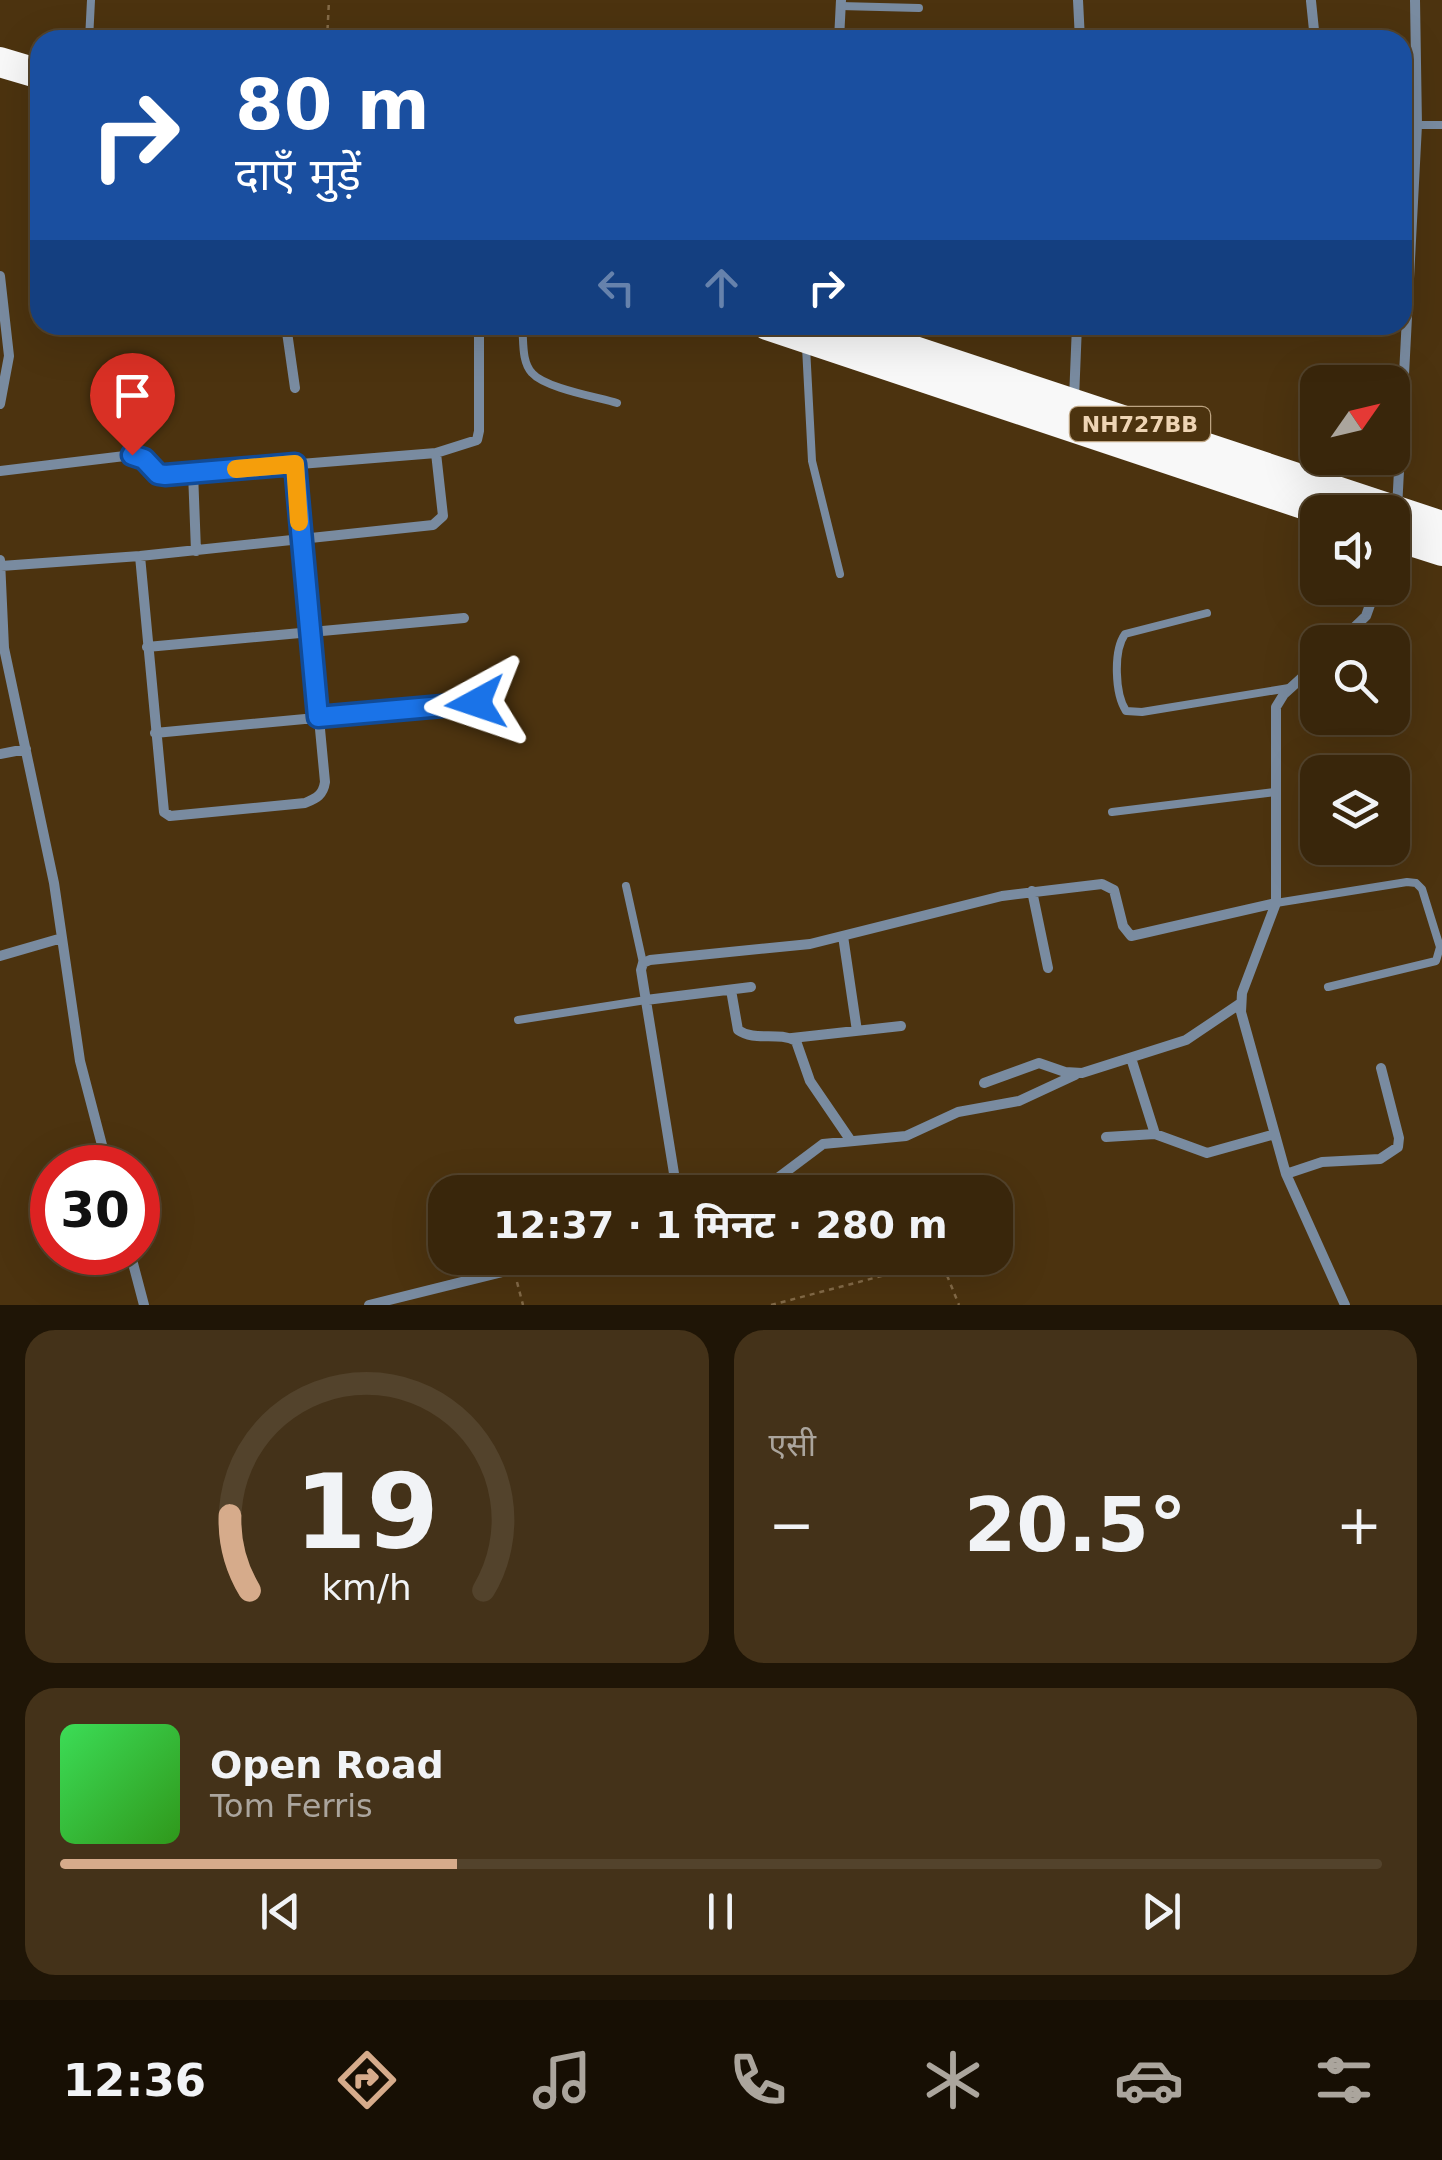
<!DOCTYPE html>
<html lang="hi">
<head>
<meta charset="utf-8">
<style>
  :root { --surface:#39260b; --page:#443219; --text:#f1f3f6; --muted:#aba59d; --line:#53432c; --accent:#d6ab8b }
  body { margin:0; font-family:"DejaVu Sans","Noto Sans Devanagari",sans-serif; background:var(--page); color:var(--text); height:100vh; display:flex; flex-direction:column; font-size:38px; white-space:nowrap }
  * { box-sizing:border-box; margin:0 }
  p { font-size:32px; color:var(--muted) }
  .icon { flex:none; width:55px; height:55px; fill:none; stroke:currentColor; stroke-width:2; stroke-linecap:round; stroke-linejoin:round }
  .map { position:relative; height:1305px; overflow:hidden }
  .drawer { display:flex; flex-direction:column; gap:25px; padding:25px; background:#1f1506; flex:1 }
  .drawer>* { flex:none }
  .banner { position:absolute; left:30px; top:30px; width:1382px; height:305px; border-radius:30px; box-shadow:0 10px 40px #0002,0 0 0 2px var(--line); background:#1a4fa0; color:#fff; overflow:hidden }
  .needle { width:65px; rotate:56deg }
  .fabs { position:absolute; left:1300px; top:365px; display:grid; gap:20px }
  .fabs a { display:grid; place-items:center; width:110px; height:110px; border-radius:20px; background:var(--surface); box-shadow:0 10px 40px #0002,0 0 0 2px var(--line); font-size:50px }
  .speed { position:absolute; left:30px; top:1145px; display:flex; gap:20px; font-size:50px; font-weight:700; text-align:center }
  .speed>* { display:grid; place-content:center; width:130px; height:130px; border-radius:50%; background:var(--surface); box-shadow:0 10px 40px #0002,0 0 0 2px var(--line); line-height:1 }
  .speed .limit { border:15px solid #d22; background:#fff; color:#111 }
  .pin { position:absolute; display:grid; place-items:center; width:85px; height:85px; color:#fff; margin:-102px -42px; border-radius:50% 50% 50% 0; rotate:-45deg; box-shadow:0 0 10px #0007 }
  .pin .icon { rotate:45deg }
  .me { position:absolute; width:110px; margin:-55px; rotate:265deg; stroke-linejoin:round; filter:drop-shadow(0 0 8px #0008) }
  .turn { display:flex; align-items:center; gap:35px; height:210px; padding:0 40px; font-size:45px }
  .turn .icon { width:130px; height:130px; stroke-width:2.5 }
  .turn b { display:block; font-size:70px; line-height:85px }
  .lanes { display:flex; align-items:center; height:95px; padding:0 40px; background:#0003; justify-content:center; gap:50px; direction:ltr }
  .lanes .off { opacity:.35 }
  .big { font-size:75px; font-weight:700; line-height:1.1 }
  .drawer .card { flex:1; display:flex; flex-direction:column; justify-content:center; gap:15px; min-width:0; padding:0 35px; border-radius:30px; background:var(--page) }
  .drawer .dial { align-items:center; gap:0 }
  .dial svg { height:260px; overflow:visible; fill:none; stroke:var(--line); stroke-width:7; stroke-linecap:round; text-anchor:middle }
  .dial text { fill:var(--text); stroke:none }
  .song { display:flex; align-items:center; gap:30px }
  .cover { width:120px; height:120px; border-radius:15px; background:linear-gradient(135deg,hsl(130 70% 55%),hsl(110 70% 35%)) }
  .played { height:10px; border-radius:5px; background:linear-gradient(90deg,var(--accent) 30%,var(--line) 30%) }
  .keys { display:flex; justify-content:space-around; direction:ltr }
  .heat { display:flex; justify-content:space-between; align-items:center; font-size:55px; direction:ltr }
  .drawer .tiles { flex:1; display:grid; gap:25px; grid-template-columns:1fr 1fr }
  .card:last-child { grid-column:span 2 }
  .trip { position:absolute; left:428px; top:1175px; width:585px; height:100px; border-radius:30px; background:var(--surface); box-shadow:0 10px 40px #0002,0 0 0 2px var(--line); font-weight:700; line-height:100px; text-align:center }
  .tab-bar { display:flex; height:160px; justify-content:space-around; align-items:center; background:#170f04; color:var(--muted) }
  .tab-bar .icon { width:70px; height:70px }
  .tab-bar .on { color:var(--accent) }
  .tab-bar b { font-size:45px; color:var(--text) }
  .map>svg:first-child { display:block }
</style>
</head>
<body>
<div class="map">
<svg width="1442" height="1305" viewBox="0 0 1442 1305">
  <rect width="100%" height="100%" fill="#4c330f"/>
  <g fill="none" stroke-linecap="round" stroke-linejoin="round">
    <!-- path -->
    <path stroke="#846b48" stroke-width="2.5" stroke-dasharray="5 5" stroke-linecap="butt" d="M 327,40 L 329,0
      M 517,1282 L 523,1305
      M 771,1305 L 935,1262 L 942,1263 L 959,1305"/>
    <!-- lane -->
    <path stroke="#798ba0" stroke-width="8" d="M 840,6 L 919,8
      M 89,40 L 91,0
      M 1417,125 L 1442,125
      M 522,325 C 524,340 521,361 532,373 C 545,388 597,397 617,403
      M 806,347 L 812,461 L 840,574
      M 1207,613 L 1125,634 C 1113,651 1115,694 1126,711 L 1142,712 L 1289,688
      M 1112,812 L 1275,792
      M 626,886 L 643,963
      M 1276,903 L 1407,882 L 1416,883 L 1422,889 L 1440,947 L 1436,961 L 1328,987
      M 518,1020 L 646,1000"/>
    <!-- street -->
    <path stroke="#798ba0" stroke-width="10" d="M 1078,0 L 1080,40
      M 1311,1 L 1315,40
      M 839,40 L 841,0
      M 0,276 L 9,356 L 0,404
      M 286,325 L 295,388
      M 1074,399 L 1077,325
      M 0,471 L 133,455 L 144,459 L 158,474 L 165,475 L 436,453 L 477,440 L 479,431 L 479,325
      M 193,472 L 196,551
      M 1397,509 L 1417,125 L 1415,0
      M 140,556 L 164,812 L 170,816 L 305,803 C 317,798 323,795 325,782 L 295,464
      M 0,560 L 4,648 L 54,883 L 80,1061 L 108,1168
      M 1,566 L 140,556 L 433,525 L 443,516 L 436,453
      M 1339,642 L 1366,616 L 1376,588
      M 147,647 L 464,618
      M 1318,663 L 1284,694 L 1276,707 L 1276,903 L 1242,993 L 1241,1012 L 1286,1174 L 1345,1305
      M 155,733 L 476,703
      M 0,754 L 26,749
      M 1032,891 L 1048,968
      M 843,936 L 857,1031
      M 0,956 L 62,938
      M 731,990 L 738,1030 C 755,1042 778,1031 796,1041 L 810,1081 L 851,1141
      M 646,1000 L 751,987
      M 792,1038 L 901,1026
      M 1131,1058 L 1155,1134
      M 984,1083 L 1039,1063 L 1065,1072 L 1082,1073 L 1186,1040 L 1241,1003
      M 1106,1137 L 1155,1134 L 1207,1153 L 1275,1134
      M 1286,1174 L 1322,1162 L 1380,1159 L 1398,1147 L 1399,1138 L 1381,1068
      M 677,1192 L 641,970 L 643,963 L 650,960 L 810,944 L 1002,896 L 1102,884 L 1114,890 L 1123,926 L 1131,936 L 1276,903
      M 759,1192 L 823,1144 L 906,1136 L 958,1112 L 1019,1101 L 1075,1075
      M 130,1252 L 144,1305
      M 369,1305 L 514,1269 L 548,1258"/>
    <!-- highway -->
    <path stroke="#f8f8f8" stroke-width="30" d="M 0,62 L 40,74
      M 767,325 L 1327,512
      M 836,325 L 1442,526
      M 1392,535 L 1442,551"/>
  </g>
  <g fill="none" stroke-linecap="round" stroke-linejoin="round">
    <defs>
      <path id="route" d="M 132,455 L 144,459 L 158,474 L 165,475 L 295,464 L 318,717 L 476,703"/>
    </defs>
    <!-- route casing -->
    <use href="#route" stroke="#114b97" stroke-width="25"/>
    <!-- route -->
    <use href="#route" stroke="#1a73e8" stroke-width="18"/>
    <!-- slow -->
    <path stroke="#f59e0b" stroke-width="18" d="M 236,469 L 295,464 L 299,522"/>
  </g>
  <g text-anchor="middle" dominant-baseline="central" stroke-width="10" stroke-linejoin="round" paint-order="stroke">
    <!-- shield labels -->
    <rect fill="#4c330f" stroke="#bda482" stroke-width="2.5" x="1070" y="407" width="140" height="34" rx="8"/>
    <g font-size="22" font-weight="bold" fill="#eed4b4">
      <text x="1140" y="424">NH727BB</text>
    </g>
  </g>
</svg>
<div class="fabs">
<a><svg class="needle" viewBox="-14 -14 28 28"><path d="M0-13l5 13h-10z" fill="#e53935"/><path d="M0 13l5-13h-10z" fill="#aba59d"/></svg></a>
<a><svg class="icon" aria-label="sound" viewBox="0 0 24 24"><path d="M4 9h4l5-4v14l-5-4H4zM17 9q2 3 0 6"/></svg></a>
<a><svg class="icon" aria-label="search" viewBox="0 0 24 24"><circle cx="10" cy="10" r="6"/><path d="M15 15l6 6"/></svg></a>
<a><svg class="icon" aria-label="layers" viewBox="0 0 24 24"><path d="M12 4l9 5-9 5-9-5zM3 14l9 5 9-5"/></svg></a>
</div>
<div class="speed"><div class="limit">30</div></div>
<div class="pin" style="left:132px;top:455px;background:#d93025"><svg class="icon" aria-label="arrive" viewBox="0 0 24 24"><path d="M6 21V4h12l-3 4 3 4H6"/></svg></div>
<svg class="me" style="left:476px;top:703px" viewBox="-20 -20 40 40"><path d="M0-17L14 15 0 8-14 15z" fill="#1a73e8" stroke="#fff" stroke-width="4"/></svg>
<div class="trip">12:37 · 1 मिनट · 280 m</div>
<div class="banner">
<div class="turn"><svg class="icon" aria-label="right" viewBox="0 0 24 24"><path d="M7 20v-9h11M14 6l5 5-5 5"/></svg><div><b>80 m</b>दाएँ मुड़ें</div></div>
<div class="lanes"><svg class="icon off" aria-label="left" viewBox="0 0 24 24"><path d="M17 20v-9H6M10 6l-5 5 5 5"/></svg><svg class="icon off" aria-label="ahead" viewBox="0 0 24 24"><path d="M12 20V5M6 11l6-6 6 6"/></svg><svg class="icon" aria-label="right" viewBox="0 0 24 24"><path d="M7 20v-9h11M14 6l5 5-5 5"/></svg></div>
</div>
</div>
<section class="drawer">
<div class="tiles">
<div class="card dial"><svg viewBox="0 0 100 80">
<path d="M14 69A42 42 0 1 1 86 69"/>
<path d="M14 69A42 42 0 0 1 8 46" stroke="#d6ab8b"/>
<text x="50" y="56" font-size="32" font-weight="700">19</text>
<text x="50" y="72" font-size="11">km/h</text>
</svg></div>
<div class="card"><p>एसी</p>
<div class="heat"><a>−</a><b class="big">20.5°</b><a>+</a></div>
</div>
<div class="card">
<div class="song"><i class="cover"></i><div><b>Open Road</b><p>Tom Ferris</p></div></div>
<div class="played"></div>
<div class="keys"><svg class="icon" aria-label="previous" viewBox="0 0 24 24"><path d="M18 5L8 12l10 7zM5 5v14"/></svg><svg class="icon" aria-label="pause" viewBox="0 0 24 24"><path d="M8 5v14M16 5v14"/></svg><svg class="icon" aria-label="next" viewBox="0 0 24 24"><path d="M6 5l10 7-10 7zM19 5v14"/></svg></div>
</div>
</div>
</section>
<nav class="tab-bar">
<b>12:36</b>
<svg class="icon on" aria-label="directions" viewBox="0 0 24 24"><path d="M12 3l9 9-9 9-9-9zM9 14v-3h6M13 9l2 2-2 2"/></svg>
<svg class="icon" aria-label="music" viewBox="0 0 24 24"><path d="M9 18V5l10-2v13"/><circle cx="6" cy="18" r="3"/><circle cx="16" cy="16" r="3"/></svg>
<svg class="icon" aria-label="phone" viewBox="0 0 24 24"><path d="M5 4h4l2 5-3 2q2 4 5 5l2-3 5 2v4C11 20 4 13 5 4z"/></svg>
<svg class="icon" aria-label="climate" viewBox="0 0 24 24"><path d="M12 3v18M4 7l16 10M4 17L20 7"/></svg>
<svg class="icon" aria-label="car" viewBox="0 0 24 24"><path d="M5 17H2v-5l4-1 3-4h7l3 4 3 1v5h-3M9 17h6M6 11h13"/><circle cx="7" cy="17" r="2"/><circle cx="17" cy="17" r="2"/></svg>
<svg class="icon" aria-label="filters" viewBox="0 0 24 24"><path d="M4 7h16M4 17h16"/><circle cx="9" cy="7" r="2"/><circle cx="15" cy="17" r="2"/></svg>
</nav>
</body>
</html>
